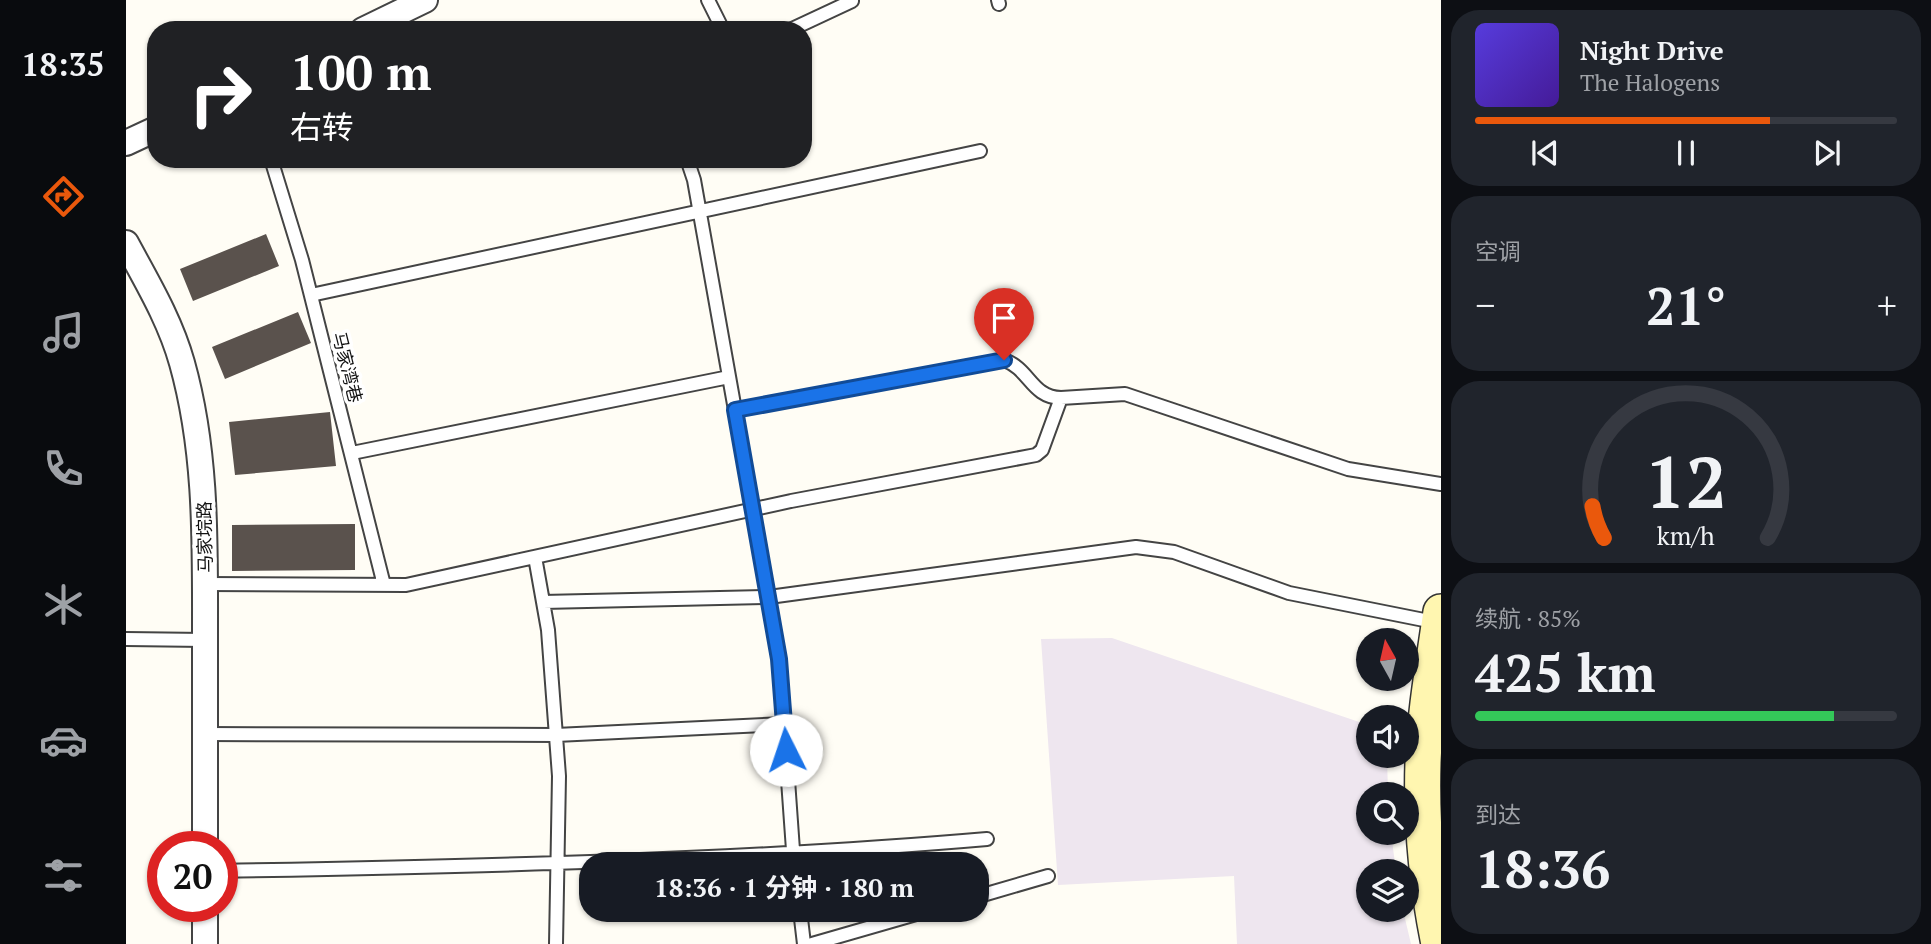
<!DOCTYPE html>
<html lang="zh">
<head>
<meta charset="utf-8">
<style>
  :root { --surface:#171b24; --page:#20242c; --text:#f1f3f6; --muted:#9ea1a6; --line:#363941; --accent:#ea580c }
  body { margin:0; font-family:"PT Serif","Noto Sans SC",serif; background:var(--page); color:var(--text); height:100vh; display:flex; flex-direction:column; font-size:26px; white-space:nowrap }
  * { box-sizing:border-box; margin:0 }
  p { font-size:23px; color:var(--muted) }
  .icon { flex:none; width:38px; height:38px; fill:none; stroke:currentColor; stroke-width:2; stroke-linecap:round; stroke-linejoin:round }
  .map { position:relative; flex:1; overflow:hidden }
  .panel { display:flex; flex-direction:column; gap:10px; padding:10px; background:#0d0f14; width:490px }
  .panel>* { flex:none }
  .top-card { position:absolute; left:21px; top:21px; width:665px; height:147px; border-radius:28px; box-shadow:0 2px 5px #0004; background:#202124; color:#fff; overflow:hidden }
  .needle { width:46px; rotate:352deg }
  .tools { position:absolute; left:1230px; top:628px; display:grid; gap:14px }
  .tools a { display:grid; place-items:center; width:63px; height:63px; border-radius:50%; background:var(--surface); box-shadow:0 2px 5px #0004; font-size:35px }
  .speed { position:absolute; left:21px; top:831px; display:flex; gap:14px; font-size:35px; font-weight:700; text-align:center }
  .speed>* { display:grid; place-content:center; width:91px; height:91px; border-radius:50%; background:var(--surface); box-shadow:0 2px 5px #0004; line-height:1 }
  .speed .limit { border:10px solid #d22; background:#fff; color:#111 }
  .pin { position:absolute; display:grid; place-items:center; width:60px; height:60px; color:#fff; margin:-72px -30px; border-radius:50% 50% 50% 0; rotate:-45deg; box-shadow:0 0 7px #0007 }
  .pin .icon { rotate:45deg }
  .me { position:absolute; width:77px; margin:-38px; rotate:356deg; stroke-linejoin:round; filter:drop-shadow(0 0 5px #0008) }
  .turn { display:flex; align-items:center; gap:24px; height:147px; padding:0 28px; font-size:32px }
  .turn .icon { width:91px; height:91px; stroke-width:2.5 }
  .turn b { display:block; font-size:49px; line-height:60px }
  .big { font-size:52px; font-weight:700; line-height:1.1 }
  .panel .widget { flex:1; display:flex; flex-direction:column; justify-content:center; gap:10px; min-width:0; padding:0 24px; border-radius:28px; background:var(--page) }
  .panel .dial { align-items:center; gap:0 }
  .dial svg { height:182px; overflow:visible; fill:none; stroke:var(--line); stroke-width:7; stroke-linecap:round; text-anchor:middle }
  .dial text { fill:var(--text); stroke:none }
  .song { display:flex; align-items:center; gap:21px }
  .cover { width:84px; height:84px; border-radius:10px; background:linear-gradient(135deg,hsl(250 70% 55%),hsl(260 70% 35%)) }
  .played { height:7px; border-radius:4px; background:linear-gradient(90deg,var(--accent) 70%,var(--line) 70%) }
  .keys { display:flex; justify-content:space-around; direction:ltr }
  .heat { display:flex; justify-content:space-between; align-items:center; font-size:38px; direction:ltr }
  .charge { height:10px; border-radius:5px; background:linear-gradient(90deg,#34c759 85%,var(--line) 0) }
  .trip { position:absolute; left:453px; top:852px; width:410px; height:70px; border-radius:28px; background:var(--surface); box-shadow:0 2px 5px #0004; font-weight:700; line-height:70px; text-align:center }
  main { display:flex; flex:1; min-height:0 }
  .dock { display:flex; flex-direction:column; width:126px; justify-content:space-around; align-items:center; background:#090b0e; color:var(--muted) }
  .dock .icon { width:49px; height:49px }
  .dock .selected { color:var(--accent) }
  .dock b { font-size:32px; color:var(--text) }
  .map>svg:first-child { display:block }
</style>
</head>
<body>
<main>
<nav class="dock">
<b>18:35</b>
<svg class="icon selected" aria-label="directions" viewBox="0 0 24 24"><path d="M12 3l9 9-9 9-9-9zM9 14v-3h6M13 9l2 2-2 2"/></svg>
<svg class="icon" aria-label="music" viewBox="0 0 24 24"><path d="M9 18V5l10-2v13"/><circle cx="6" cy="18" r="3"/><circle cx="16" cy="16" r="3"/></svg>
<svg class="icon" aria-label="phone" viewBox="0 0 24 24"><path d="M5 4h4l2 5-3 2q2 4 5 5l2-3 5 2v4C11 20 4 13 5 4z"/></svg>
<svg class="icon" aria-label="climate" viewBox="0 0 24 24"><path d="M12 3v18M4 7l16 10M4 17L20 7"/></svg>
<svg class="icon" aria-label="car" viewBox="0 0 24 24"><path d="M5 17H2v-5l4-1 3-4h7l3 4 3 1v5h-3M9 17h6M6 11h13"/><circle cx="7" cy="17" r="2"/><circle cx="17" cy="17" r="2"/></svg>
<svg class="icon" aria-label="filters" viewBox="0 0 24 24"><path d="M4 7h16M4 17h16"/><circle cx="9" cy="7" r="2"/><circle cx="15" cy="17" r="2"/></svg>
</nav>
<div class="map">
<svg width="1315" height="944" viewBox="0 0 1315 944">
  <rect width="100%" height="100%" fill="#fffdf5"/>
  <!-- industrial -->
  <path fill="#eee6ef" d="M 986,638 L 1242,725 L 1242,756 L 1261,756 L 1262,794 L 1242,794 L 1242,833 L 1265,833 L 1270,871 L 1242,872 L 1242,910 L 1277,910 L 1285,944 L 1111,944 L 1108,876 L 932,885 L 915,639 Z"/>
  <!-- building -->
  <path fill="#5a524d" d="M 140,234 L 153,266 L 67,301 L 54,269 Z
    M 172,312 L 185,343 L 99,379 L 86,347 Z
    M 204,412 L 210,466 L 109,475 L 103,422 Z
    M 229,524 L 229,570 L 106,571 L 106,525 Z"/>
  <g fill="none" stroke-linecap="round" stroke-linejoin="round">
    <defs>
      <path id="service" d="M 582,0 L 597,30
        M 872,0 L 873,4
        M 664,30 L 726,1
        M 145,159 L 176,260 L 258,585
        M 561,159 L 568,180 L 609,410
        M 185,295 L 854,151
        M 226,453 L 603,377
        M 409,557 L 422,630 L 433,776 L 430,944
        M 79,584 L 280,585 L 665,501 L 910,455 L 916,450 L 935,398 L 999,394 L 1222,469 L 1315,484
        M 417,602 L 643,597 L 1010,547 L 1048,552 L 1163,593 L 1313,623
        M 0,639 L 79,640
        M 658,724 L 653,658 L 609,410 L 878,360 C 904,369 905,397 935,398
        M 79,734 L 430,735 L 658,724 L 668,864
        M 96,871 C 352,866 606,861 861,839
        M 850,897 L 922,876
        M 674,910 L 678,944
        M 686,944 L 804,910"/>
      <path id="minor" d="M 237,30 L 299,0
        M 0,143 L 30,129
        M 0,243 C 21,282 44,320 56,363 C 81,452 79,543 79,634 C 79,705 79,776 79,847
        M 79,906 L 79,944"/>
      <path id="secondary" d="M 1313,944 C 1301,885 1295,822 1297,762 C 1299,712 1308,662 1315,612"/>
    </defs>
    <!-- service casing -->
    <use href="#service" stroke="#444" stroke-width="16"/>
    <!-- minor casing -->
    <use href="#minor" stroke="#444" stroke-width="28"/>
    <!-- secondary casing -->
    <use href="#secondary" stroke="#333" stroke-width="38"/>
    <!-- service -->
    <use href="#service" stroke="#fff" stroke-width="12"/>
    <!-- minor -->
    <use href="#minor" stroke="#fff" stroke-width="24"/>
    <!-- secondary -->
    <use href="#secondary" stroke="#fff6b0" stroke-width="35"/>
  </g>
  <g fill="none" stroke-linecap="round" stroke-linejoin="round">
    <defs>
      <path id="route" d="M 660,750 L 653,659 L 609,410 L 878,360"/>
    </defs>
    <!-- route casing -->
    <use href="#route" stroke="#114b97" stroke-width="18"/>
    <!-- route -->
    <use href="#route" stroke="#1a73e8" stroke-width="12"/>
  </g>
  <g text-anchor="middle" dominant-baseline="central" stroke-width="7" stroke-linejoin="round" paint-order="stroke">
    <!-- street labels -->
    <g font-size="18" fill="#111" stroke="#fff">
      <text transform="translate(222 367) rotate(76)">马家湾巷</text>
      <text transform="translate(78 537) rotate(-91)">马家垸路</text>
    </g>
  </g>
</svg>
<div class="tools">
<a><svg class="needle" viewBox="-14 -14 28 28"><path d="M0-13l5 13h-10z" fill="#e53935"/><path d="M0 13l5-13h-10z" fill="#9ea1a6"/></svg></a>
<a><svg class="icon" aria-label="sound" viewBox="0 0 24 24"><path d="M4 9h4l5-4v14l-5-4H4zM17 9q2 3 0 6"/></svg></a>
<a><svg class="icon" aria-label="search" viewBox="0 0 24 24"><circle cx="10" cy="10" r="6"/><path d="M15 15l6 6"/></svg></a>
<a><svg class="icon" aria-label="layers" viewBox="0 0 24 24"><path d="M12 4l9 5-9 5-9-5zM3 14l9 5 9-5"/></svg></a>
</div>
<div class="speed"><div class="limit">20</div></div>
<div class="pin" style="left:878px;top:360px;background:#d93025"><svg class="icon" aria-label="arrive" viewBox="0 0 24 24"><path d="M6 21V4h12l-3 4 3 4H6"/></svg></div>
<svg class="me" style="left:660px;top:750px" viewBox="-20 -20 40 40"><circle r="19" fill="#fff"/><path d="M0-13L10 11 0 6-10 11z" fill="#1a73e8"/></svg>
<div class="trip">18:36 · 1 分钟 · 180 m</div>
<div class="top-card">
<div class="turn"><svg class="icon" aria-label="right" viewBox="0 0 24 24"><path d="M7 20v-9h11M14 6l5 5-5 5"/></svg><div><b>100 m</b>右转</div></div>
</div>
</div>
<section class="panel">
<div class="widget">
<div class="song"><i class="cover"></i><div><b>Night Drive</b><p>The Halogens</p></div></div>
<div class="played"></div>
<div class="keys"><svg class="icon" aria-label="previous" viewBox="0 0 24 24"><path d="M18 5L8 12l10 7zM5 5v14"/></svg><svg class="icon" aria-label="pause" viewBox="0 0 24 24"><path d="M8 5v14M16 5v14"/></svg><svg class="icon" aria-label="next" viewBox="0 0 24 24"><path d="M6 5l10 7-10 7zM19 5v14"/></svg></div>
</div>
<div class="widget"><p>空调</p>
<div class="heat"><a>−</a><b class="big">21°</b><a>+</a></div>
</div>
<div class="widget dial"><svg viewBox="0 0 100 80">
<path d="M14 69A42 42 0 1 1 86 69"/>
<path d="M14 69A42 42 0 0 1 9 55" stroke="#ea580c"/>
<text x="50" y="56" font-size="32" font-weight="700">12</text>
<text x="50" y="72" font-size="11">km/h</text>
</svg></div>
<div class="widget"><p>续航 · 85%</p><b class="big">425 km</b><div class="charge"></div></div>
<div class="widget"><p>到达</p><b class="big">18:36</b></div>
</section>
</main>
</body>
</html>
